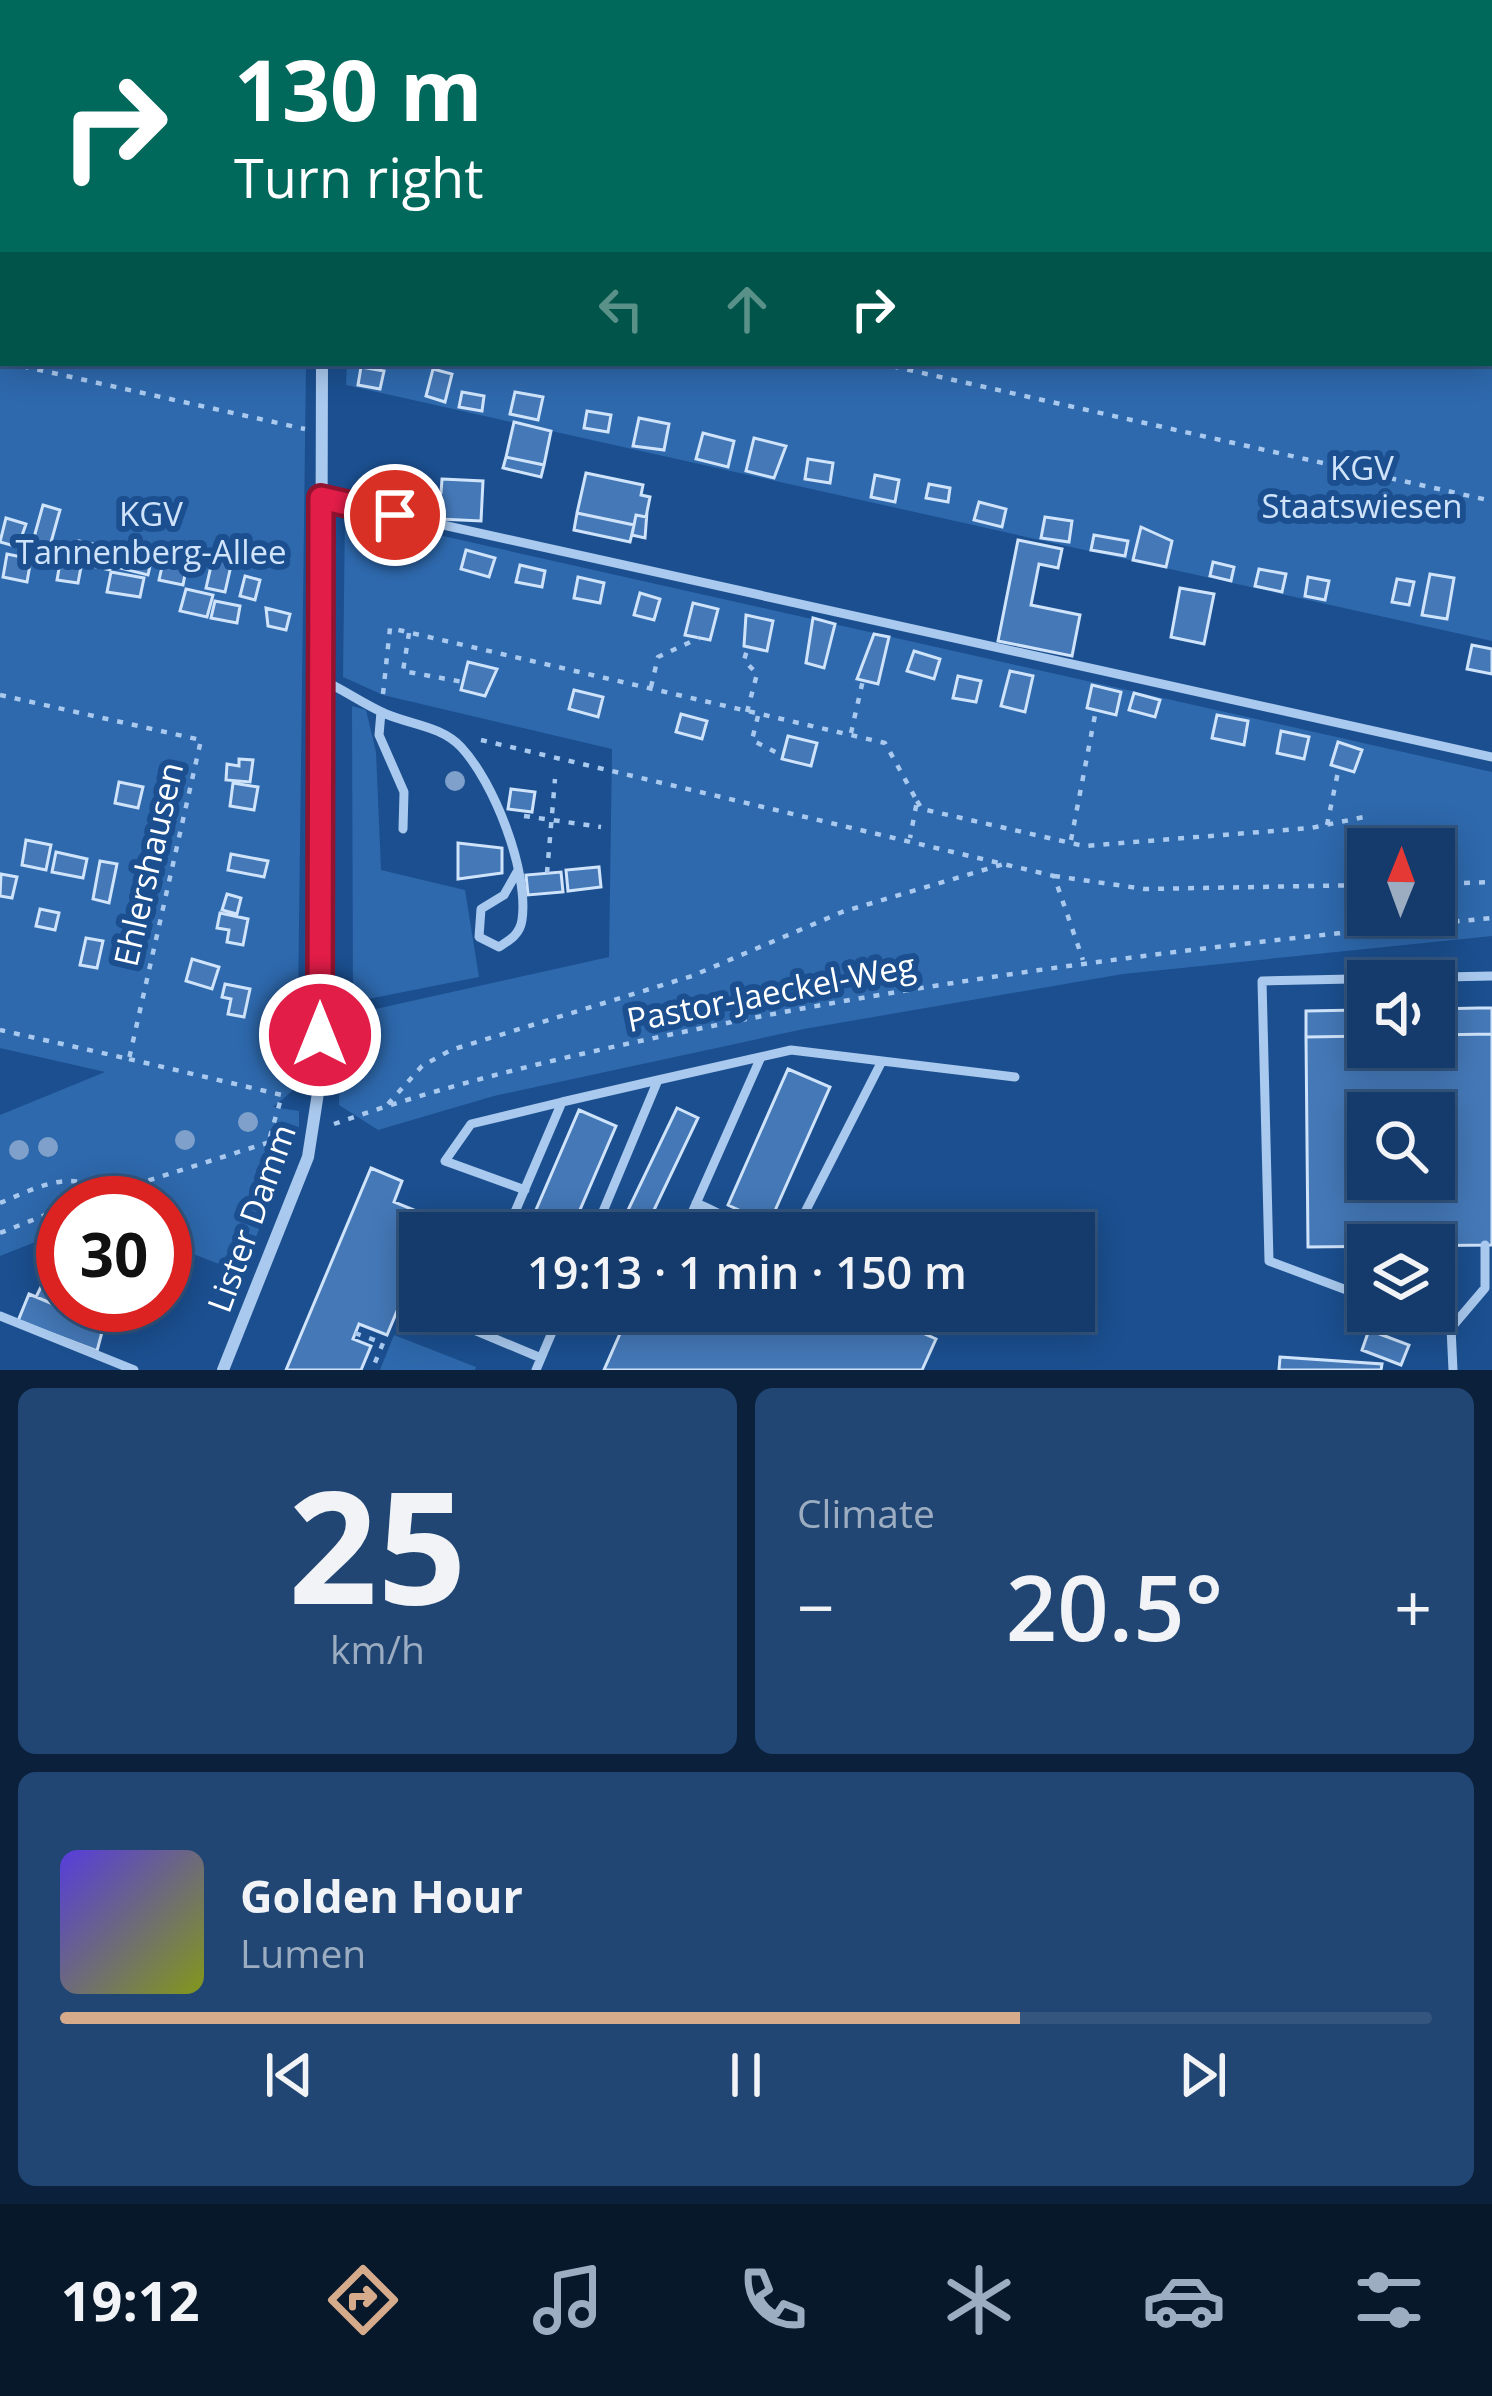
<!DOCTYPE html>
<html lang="en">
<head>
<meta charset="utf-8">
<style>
  :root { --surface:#143b6b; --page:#214673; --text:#f1f3f6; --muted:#9dadc1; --line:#33557e; --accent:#d6ab8b }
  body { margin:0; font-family:"Open Sans",sans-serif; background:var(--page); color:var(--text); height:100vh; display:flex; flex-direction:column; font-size:45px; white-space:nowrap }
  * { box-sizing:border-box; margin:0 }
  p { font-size:39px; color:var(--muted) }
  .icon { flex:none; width:66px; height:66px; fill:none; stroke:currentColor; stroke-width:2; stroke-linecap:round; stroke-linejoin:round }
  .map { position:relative; height:1370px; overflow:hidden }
  .side { display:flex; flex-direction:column; gap:18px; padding:18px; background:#0b203b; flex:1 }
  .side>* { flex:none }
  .top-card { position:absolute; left:0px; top:0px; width:1494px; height:366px; box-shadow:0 6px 30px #0003,0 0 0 3px var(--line); background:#00695c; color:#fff; overflow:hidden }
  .needle { width:78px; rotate:1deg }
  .tools { position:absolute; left:1347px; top:828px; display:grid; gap:24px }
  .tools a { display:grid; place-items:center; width:108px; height:108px; border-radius:0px; background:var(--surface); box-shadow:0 6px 30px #0003,0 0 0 3px var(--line); font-size:60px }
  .speed { position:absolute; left:36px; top:1176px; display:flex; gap:24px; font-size:60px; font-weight:700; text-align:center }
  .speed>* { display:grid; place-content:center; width:156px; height:156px; border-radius:50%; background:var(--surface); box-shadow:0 6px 30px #0003,0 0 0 3px var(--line); line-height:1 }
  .speed .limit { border:18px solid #d22; background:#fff; color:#111 }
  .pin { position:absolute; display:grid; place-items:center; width:102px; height:102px; color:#fff; margin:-51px; border:6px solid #fff; border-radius:50%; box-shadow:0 3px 12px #0007 }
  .me { position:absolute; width:132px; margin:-66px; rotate:0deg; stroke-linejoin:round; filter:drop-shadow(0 0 9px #0008) }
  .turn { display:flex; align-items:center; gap:42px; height:252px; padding:0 36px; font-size:54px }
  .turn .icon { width:156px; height:156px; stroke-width:2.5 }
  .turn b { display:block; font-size:84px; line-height:102px }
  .lanes { display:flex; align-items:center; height:114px; padding:0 36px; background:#0003; justify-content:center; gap:60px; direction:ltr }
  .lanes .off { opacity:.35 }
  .big { font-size:90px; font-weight:600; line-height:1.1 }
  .side .tile { flex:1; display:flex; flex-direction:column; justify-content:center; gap:18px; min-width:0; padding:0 42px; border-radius:18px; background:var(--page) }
  .side .dial { align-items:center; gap:0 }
  .dial b { font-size:156px; line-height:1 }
  .song { display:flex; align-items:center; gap:36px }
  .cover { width:144px; height:144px; border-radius:18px; background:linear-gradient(135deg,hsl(250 70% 55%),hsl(70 70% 35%)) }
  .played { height:12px; border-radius:6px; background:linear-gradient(90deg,var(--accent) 70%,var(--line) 70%) }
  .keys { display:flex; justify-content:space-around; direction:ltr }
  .heat { display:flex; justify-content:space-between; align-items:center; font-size:66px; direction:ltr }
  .side .tiles { flex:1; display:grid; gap:18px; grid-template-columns:1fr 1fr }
  .tile:last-child { grid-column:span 2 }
  .trip { position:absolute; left:399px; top:1212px; width:696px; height:120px; border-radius:0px; background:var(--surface); box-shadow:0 6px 30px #0003,0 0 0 3px var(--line); font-weight:600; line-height:120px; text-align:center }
  .tab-bar { display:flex; height:192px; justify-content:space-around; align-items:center; background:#08182b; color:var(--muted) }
  .tab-bar .icon { width:84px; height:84px }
  .tab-bar .selected { color:var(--accent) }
  .tab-bar b { font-size:54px; color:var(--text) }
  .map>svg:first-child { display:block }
</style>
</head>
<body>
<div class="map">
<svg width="1492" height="1370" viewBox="0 0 1492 1370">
  <rect width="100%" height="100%" fill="#1b4f8f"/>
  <!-- green -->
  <path fill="#2e69ad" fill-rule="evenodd" d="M 0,0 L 310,0 L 3,3 L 3,363 L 306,363 L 297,1087 L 273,1107 L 299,1111 L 299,1127 L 242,1273 L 165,1243 L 165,1203 L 63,1203 L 63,1231 L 0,1256 L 0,1115 L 105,1072 L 0,1048 Z
    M 348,0 L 1492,0 L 1492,641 L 346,385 L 347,363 L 1491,363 L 1491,3 Z
    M 345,514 L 1492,772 L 1492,936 L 1123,974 L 804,1029 L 494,1096 L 378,1130 L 339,1105 L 340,1017 L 609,957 L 612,749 L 383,695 L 343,677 ZM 1368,849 L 1434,849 L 1434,915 L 1368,915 Z
    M 352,706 L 366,710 L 376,752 L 381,870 L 465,890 L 479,977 L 353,1002 Z
    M 394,1335 L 476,1367 L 475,1370 L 380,1370 Z"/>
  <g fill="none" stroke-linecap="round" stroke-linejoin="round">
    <!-- stream -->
    <path stroke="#9cc4f0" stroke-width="9" d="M 1457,0 L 1458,3
      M 1491,78 L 1492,80"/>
  </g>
  <!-- building -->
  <path fill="#4478b7" stroke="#cfe3fa" stroke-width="3" fill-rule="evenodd" d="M 361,367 L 384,371 L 380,389 L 358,385 Z
    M 433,369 L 452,374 L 445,402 L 426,396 Z
    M 462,392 L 484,396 L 482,411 L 459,407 Z
    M 515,392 L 543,397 L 538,420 L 510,414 Z
    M 587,411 L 611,415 L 608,432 L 584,428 Z
    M 639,418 L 669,424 L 664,450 L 633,446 Z
    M 514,422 L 551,431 L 544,465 L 506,457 Z
    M 703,433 L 734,441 L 728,467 L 696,459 Z
    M 754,438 L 786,446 L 774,478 L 746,471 Z
    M 506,457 L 544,465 L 541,477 L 503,468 Z
    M 808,459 L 833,463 L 830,483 L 805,479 Z
    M 586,473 L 643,485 L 641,495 L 650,497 L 646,517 L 636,515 L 634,525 L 577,513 Z
    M 875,475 L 899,480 L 895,502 L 871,497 Z
    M 442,479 L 483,481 L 481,521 L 440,519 L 441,506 L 429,498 L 441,493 Z
    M 929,484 L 950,488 L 948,502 L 926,498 Z
    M 979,502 L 1006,509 L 1002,527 L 974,520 Z
    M 43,505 L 60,510 L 50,546 L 33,541 Z
    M 647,512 L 645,538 L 632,535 L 636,515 L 646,517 Z
    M 577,513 L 634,525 L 630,542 L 574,530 Z
    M 1045,517 L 1072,521 L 1069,542 L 1041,538 Z
    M 6,518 L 26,524 L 18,547 L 0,542 Z
    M 1141,527 L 1172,541 L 1166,567 L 1133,560 Z
    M 1094,535 L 1128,541 L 1125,556 L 1091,550 Z
    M 1018,540 L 1062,549 L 1058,568 L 1039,564 L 1031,605 L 1080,615 L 1072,656 L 998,641 Z
    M 79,541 L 115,549 L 110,570 L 74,562 Z
    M 121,544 L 153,552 L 148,575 L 116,567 Z
    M 466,550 L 495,558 L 489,577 L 461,569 Z
    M 214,553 L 233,557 L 225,592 L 206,588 Z
    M 7,554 L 31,559 L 27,582 L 3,577 Z
    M 164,558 L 187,564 L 183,585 L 159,580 Z
    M 1213,562 L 1234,567 L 1231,581 L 1210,576 Z
    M 60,563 L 81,567 L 78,583 L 57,580 Z
    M 520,565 L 545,571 L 542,587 L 516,582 Z
    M 1259,569 L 1286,574 L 1282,592 L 1255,586 Z
    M 111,572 L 144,578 L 140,597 L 107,592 Z
    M 1430,574 L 1454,578 L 1447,619 L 1422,615 Z
    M 245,576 L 260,580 L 255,600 L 240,596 Z
    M 578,577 L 604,583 L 600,603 L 574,598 Z
    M 1308,577 L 1329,581 L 1325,600 L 1305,596 Z
    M 1397,579 L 1414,582 L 1409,605 L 1392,602 Z
    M 1180,588 L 1214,594 L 1204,644 L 1171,637 Z
    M 186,589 L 213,595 L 207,617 L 180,611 Z
    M 640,593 L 660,599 L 654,620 L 634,615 Z
    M 215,601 L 240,606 L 237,623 L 211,618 Z
    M 693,603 L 718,609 L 710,640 L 685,635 Z
    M 266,608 L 290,614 L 286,630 L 268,626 Z
    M 746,615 L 773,621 L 767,651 L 744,646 Z
    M 813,618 L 835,624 L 824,668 L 806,663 Z
    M 874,634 L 889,637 L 878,684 L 857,679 Z
    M 1472,645 L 1492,649 L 1492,674 L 1467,669 Z
    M 914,651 L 940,659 L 934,679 L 907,671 Z
    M 468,662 L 497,669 L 485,696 L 461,690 Z
    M 1010,671 L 1033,676 L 1025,712 L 1001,706 Z
    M 958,676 L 981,681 L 976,702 L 953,698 Z
    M 1092,685 L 1121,692 L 1116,715 L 1087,708 Z
    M 574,690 L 603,697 L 598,717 L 569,709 Z
    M 1134,693 L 1160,700 L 1155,717 L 1129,710 Z
    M 681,714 L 707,721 L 702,739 L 676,732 Z
    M 1217,715 L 1248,721 L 1244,745 L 1212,738 Z
    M 1281,731 L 1309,737 L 1304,759 L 1277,753 Z
    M 788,736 L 817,743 L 811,766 L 782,759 Z
    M 1338,742 L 1362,750 L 1354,772 L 1331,765 Z
    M 239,759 L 253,760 L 250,782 L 226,780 L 227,764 L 239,766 Z
    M 119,782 L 143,787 L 138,808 L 115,803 Z
    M 233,783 L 258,787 L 254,810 L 230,806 Z
    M 511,789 L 535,792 L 532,812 L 508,809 Z
    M 26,840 L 51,845 L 46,870 L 22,865 Z
    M 458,843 L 502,848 L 502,873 L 458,879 Z
    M 56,852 L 87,859 L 83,878 L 52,872 Z
    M 231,854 L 268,861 L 264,877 L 228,870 Z
    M 100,861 L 117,864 L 109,903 L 93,899 Z
    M 599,867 L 601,887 L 568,891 L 566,870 Z
    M 561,872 L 563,892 L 528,895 L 526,875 Z
    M 1,874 L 17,877 L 12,898 L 0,896 Z
    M 227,894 L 241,898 L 237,914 L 222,910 Z
    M 40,909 L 59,913 L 55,930 L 36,926 Z
    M 220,913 L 248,919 L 243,945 L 227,942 L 229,930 L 217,928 Z
    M 86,938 L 103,941 L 97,968 L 80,965 Z
    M 192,959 L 219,967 L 212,989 L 186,981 Z
    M 225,984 L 250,989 L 244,1017 L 228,1014 L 231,999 L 222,997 Z
    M 1479,1008 L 1492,1008 L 1492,1034 L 1434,1035 L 1434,1009 Z
    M 1360,1010 L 1368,1010 L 1368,1036 L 1306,1037 L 1306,1011 Z
    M 1492,1034 L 1492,1245 L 1308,1247 L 1306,1037 L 1368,1036 L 1368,1047 L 1434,1047 L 1434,1035 ZM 1368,1113 L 1434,1113 L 1434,1179 L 1368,1179 Z
    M 788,1069 L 830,1087 L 769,1224 L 728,1205 Z
    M 677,1108 L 698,1118 L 643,1233 L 617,1233 Z
    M 579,1110 L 616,1126 L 570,1233 L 526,1233 Z
    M 371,1168 L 402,1181 L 394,1202 L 424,1214 L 401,1271 L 412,1275 L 387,1335 L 359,1324 L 353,1339 L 371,1346 L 361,1370 L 286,1370 Z
    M 60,1247 L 63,1248 L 63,1289 L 44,1281 Z
    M 44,1281 L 63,1289 L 63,1305 L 81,1305 L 77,1314 L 36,1297 Z
    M 29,1294 L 77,1314 L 81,1305 L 114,1310 L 110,1319 L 106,1317 L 97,1351 L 18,1321 Z
    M 103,1305 L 157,1305 L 149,1324 Z
    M 493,1311 L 536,1311 L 527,1332 L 490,1316 Z
    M 630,1311 L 665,1325 L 671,1311 L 873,1311 L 936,1339 L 922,1370 L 604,1370 Z
    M 1369,1330 L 1409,1345 L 1401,1365 L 1362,1350 Z
    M 1280,1357 L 1382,1364 L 1381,1370 L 1279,1370 Z"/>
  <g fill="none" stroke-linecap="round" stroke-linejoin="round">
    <!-- path -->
    <path stroke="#a9c9ee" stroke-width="4.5" stroke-dasharray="6 9" stroke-linecap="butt" d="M 87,3 L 88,0
      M 1342,3 L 1349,0
      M 0,67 L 3,67
      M 1491,131 L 1492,131
      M 0,361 L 3,362
      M 8,363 L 305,429
      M 878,363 L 1492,501
      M 397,493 L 429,498
      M 409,633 L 403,671 L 463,682
      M 651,687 L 658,657 L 699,638
      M 383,694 L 390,628 L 885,743 L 917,801 L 910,838
      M 0,695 L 201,740 L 129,1059 L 0,1030
      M 747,712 L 757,674 L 744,660 L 748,647
      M 758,716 L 752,740 L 783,756
      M 851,733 L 863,680
      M 481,740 L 1054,876 L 1083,960
      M 917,801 L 922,809 L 1084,846 L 1311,828 L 1364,817
      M 524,816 L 601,827
      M 1327,825 L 1339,767
      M 1071,840 L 1096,710
      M 547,873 L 555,779
      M 1054,876 L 1145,889 L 1368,885
      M 1434,884 L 1492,882
      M 129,1059 L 282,1095 L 269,1140
      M 388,1104 L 422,1066 L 451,1050 L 692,976 L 842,912 L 1007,863
      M 334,1124 C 464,1078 598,1049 732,1022 C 984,972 1237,942 1492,918
      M 0,1203 C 29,1191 74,1166 101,1193
      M 77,1203 L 289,1136
      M 0,1233 L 63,1208
      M 355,1333 L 383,1343 L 372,1370"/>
    <!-- lane -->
    <path stroke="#a9c9ee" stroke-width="9" d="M 321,498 L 1492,757
      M 320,679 C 343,689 363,704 386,714 C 412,725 441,726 461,747 C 494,782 529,872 522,920 C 520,934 510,940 499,947 L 479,937 L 481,909 L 504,895 L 517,872
      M 381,712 L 379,735 L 404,792 L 403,829
      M 525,1190 L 445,1161 L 471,1124 L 562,1102
      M 696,1203 C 738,1221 762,1242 804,1214 L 882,1061
      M 426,1232 L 429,1233
      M 506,1233 L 562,1102 L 658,1080
      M 594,1233 L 658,1080 L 791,1050 L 1015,1077
      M 683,1233 L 761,1057
      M 1368,1298 L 1269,1261 L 1262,981 L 1492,976
      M 474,1311 L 467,1327 L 541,1358
      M 1404,1311 L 1451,1328 L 1453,1370
      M 0,1316 L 134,1370
      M 1451,1328 L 1485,1288 L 1485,1245
      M 536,1370 L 561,1311"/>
    <!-- street -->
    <path stroke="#a9c9ee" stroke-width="12" d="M 323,3 L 323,0
      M 223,1370 L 308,1157 L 320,1080 L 322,363"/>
  </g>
  <!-- trees -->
  <g fill="#7ea0ca">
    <circle cx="455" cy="781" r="10"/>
    <circle cx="248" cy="1122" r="10"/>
    <circle cx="185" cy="1140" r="10"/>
    <circle cx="48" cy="1147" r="10"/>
    <circle cx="19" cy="1150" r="10"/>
  </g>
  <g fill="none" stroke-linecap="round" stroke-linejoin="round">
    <defs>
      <path id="route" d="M 320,1035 L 321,498 L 395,515"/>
    </defs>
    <!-- route casing -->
    <use href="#route" stroke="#92132f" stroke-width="30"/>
    <!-- route -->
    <use href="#route" stroke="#e11d48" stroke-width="21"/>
  </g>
  <g text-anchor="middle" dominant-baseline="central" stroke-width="12" stroke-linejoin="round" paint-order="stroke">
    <!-- park labels -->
    <g font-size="33" fill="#cfe3fa" stroke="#1b4f8f">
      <text x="1362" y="467">KGV<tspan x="1362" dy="38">Staatswiesen</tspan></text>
      <text x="151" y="513">KGV<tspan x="151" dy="38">Tannenberg-Allee</tspan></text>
    </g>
    <!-- street labels -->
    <g font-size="33" fill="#fff" stroke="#1b4f8f">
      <text transform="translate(148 864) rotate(-77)">Ehlershausen</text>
      <text transform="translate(771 992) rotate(-11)">Pastor-Jaeckel-Weg</text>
      <text transform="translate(251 1218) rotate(-70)">Lister Damm</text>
    </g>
  </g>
</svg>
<div class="tools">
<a><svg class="needle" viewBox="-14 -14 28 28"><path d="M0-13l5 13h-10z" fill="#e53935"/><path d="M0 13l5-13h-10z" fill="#9dadc1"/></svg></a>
<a><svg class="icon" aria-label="sound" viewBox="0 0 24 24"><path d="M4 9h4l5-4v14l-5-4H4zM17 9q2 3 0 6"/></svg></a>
<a><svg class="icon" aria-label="search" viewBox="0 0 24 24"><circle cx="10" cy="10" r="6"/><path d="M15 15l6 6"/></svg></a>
<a><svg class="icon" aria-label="layers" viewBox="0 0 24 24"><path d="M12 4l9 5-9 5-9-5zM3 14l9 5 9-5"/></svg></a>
</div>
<div class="speed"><div class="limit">30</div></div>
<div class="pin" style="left:395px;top:515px;background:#d93025"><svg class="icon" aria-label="arrive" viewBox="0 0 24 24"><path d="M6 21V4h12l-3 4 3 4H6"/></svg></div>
<svg class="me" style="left:320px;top:1035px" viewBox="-20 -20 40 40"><circle r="17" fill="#e11d48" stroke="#fff" stroke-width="3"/><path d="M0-11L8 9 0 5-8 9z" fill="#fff"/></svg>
<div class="trip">19:13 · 1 min · 150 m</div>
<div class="top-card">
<div class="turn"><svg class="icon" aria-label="right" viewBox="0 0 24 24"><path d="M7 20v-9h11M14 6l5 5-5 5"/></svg><div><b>130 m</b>Turn right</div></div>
<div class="lanes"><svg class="icon off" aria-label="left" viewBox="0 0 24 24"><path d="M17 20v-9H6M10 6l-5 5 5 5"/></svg><svg class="icon off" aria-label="ahead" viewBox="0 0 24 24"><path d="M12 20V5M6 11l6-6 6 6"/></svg><svg class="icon" aria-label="right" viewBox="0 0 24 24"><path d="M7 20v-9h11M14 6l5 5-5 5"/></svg></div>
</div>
</div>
<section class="side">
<div class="tiles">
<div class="tile dial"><b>25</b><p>km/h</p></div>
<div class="tile"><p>Climate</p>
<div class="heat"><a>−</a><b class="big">20.5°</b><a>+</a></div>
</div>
<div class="tile">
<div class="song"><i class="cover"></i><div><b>Golden Hour</b><p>Lumen</p></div></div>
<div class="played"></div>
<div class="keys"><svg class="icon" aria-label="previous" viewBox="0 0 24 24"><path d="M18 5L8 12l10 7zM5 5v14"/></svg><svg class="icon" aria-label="pause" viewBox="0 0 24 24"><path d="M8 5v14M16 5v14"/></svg><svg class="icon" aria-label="next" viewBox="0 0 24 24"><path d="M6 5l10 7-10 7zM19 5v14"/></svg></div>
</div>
</div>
</section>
<nav class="tab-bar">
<b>19:12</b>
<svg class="icon selected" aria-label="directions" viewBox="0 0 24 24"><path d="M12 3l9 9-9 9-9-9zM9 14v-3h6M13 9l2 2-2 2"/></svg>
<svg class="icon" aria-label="music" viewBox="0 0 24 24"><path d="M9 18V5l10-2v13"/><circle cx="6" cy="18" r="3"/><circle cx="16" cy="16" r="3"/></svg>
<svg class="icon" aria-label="phone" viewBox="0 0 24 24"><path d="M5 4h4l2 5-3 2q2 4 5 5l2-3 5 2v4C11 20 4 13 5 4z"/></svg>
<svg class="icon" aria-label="climate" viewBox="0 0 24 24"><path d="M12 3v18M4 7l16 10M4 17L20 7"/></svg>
<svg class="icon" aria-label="car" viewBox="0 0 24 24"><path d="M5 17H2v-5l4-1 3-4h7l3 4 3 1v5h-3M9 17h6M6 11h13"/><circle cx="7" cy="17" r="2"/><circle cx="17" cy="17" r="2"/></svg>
<svg class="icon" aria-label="filters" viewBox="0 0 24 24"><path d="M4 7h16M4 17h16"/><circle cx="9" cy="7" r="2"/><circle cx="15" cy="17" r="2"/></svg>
</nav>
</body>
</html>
